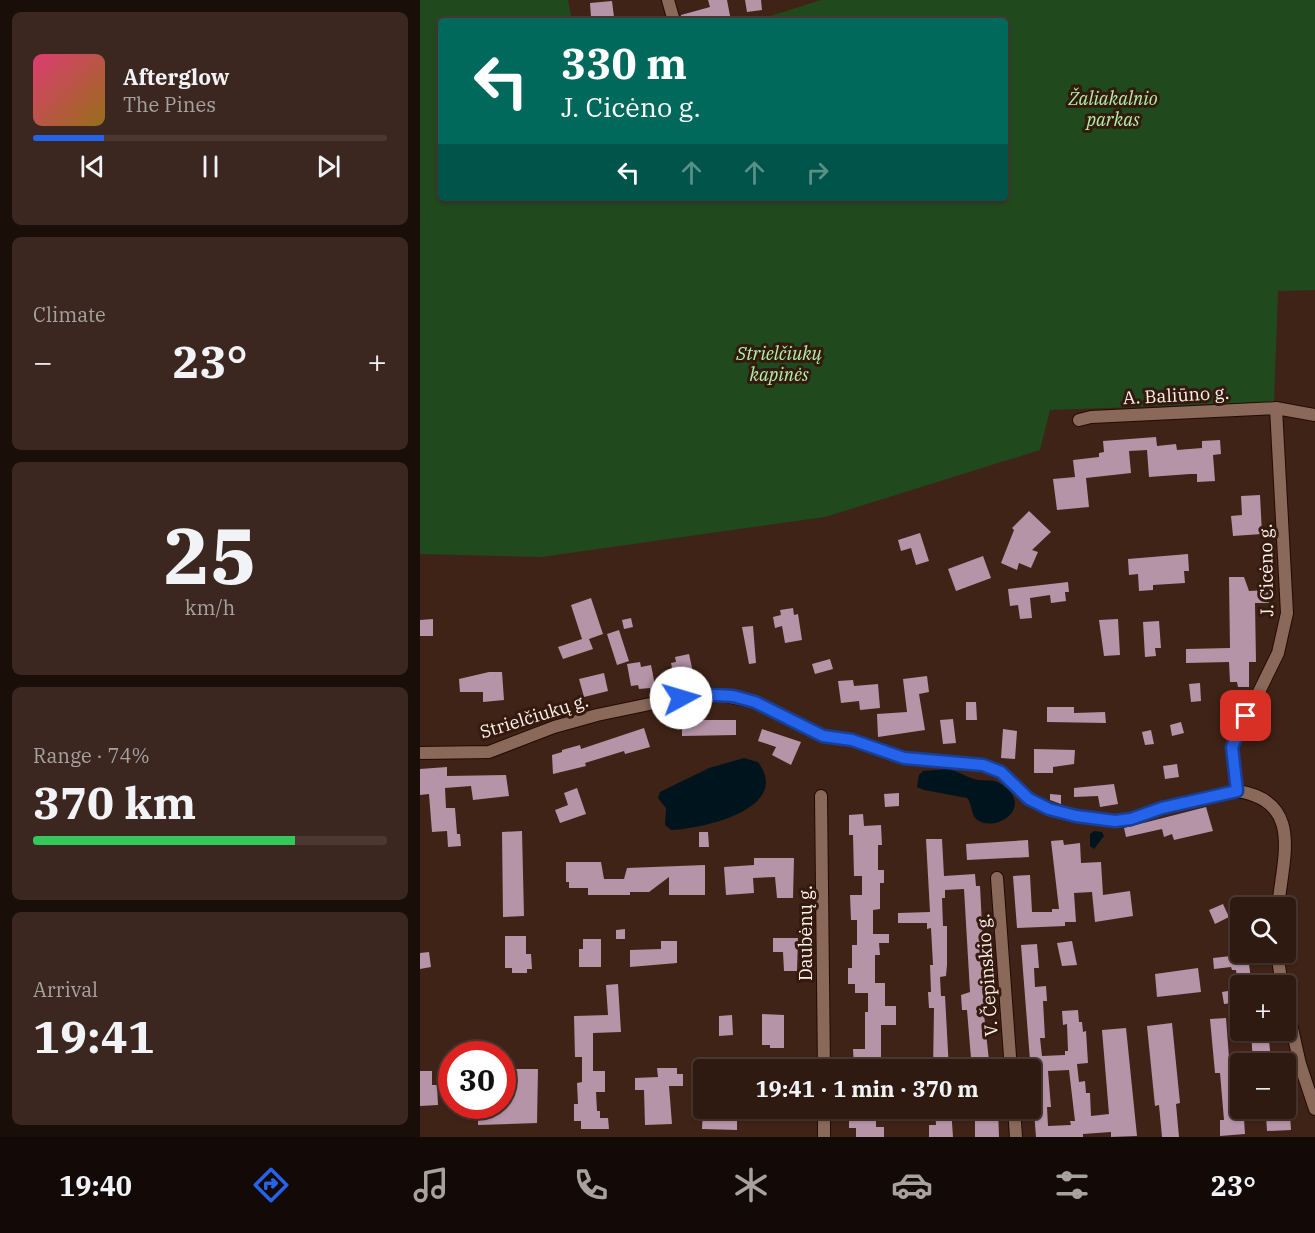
<!DOCTYPE html>
<html lang="en">
<head>
<meta charset="utf-8">
<style>
  :root { --surface:#2f1a11; --page:#3b271f; --text:#f1f3f6; --muted:#a7a19f; --line:#4a3831; --accent:#2563eb }
  body { margin:0; font-family:"IBM Plex Serif",serif; background:var(--page); color:var(--text); height:100vh; display:flex; flex-direction:column; font-size:22px; white-space:nowrap }
  * { box-sizing:border-box; margin:0 }
  p { font-size:20px; color:var(--muted) }
  .icon { flex:none; width:33px; height:33px; fill:none; stroke:currentColor; stroke-width:2; stroke-linecap:round; stroke-linejoin:round }
  .map { position:relative; flex:1; overflow:hidden }
  .side { display:flex; flex-direction:column; gap:12px; padding:12px; background:#1a0e09; width:420px }
  .side>* { flex:none }
  .guide { position:absolute; left:18px; top:18px; width:570px; height:183px; border-radius:6px; box-shadow:0 2px 4px #0004,0 0 0 2px var(--line); background:#00695c; color:#fff; overflow:hidden }
  .controls { position:absolute; left:810px; top:897px; display:grid; gap:12px }
  .controls a { display:grid; place-items:center; width:66px; height:66px; border-radius:6px; background:var(--surface); box-shadow:0 2px 4px #0004,0 0 0 2px var(--line); font-size:30px }
  .speed { position:absolute; left:18px; top:1041px; display:flex; gap:12px; font-size:30px; font-weight:700; text-align:center }
  .speed>* { display:grid; place-content:center; width:78px; height:78px; border-radius:50%; background:var(--surface); box-shadow:0 2px 4px #0004,0 0 0 2px var(--line); line-height:1 }
  .speed .limit { border:9px solid #d22; background:#fff; color:#111 }
  .pin { position:absolute; display:grid; place-items:center; width:51px; height:51px; color:#fff; margin:-26px; border-radius:12px; box-shadow:0 3px 9px #0006 }
  .me { position:absolute; width:66px; margin:-33px; rotate:84deg; stroke-linejoin:round; filter:drop-shadow(0 0 4px #0008) }
  .turn { display:flex; align-items:center; gap:21px; height:126px; padding:0 24px; font-size:27px }
  .turn .icon { width:78px; height:78px; stroke-width:2.5 }
  .turn b { display:block; font-size:42px; line-height:51px }
  .lanes { display:flex; align-items:center; height:57px; padding:0 24px; background:#0003; justify-content:center; gap:30px; direction:ltr }
  .lanes .off { opacity:.35 }
  .big { font-size:45px; font-weight:700; line-height:1.1 }
  .side .widget { flex:1; display:flex; flex-direction:column; justify-content:center; gap:9px; min-width:0; padding:0 21px; border-radius:9px; background:var(--page) }
  .side .dial { align-items:center; gap:0 }
  .dial b { font-size:78px; line-height:1 }
  .song { display:flex; align-items:center; gap:18px }
  .cover { width:72px; height:72px; border-radius:9px; background:linear-gradient(135deg,hsl(340 70% 55%),hsl(40 70% 35%)) }
  .played { height:6px; border-radius:3px; background:linear-gradient(90deg,var(--accent) 20%,var(--line) 20%) }
  .keys { display:flex; justify-content:space-around; direction:ltr }
  .heat { display:flex; justify-content:space-between; align-items:center; font-size:33px; direction:ltr }
  .charge { height:9px; border-radius:4px; background:linear-gradient(90deg,#34c759 74%,var(--line) 0) }
  .trip { position:absolute; left:273px; top:1059px; width:348px; height:60px; border-radius:6px; background:var(--surface); box-shadow:0 2px 4px #0004,0 0 0 2px var(--line); font-weight:700; line-height:60px; text-align:center }
  .menu { display:flex; height:96px; justify-content:space-around; align-items:center; background:#130a07; color:var(--muted) }
  .menu .icon { width:42px; height:42px }
  .menu .current { color:var(--accent) }
  .menu b { font-size:27px; color:var(--text) }
  main { display:flex; flex:1; min-height:0 }
  .map>svg:first-child { display:block }
</style>
</head>
<body>
<main>
<section class="side">
<div class="widget">
<div class="song"><i class="cover"></i><div><b>Afterglow</b><p>The Pines</p></div></div>
<div class="played"></div>
<div class="keys"><svg class="icon" aria-label="previous" viewBox="0 0 24 24"><path d="M18 5L8 12l10 7zM5 5v14"/></svg><svg class="icon" aria-label="pause" viewBox="0 0 24 24"><path d="M8 5v14M16 5v14"/></svg><svg class="icon" aria-label="next" viewBox="0 0 24 24"><path d="M6 5l10 7-10 7zM19 5v14"/></svg></div>
</div>
<div class="widget"><p>Climate</p>
<div class="heat"><a>−</a><b class="big">23°</b><a>+</a></div>
</div>
<div class="widget dial"><b>25</b><p>km/h</p></div>
<div class="widget"><p>Range · 74%</p><b class="big">370 km</b><div class="charge"></div></div>
<div class="widget"><p>Arrival</p><b class="big">19:41</b></div>
</section>
<div class="map">
<svg width="895" height="1137" viewBox="0 0 895 1137">
  <rect width="100%" height="100%" fill="#3f2317"/>
  <!-- green -->
  <path fill="#204a1e" d="M 0,0 L 148,0 L 152,21 L 21,21 L 21,198 L 585,198 L 585,21 L 335,21 L 401,0 L 895,0 L 895,290 L 858,291 L 854,402 L 630,410 L 620,450 L 405,517 L 121,557 L 0,554 Z"/>
  <!-- water -->
  <path fill="#00141e" d="M 324,758 L 338,762 C 373,809 282,829 251,830 L 245,825 L 246,808 L 238,798 L 240,792 L 289,768 Z
    M 527,769 C 538,771 548,778 558,780 C 567,781 574,779 581,784 C 616,806 576,835 556,819 C 551,814 552,803 547,798 L 504,790 L 497,787 L 499,775 L 503,771 Z
    M 674,831 L 682,832 L 684,836 L 674,849 L 670,846 L 670,834 Z"/>
  <!-- building -->
  <path fill="#b594a8" fill-rule="evenodd" d="M 288,0 L 307,0 L 311,21 L 262,21 L 261,15 L 290,7 Z
    M 325,0 L 341,0 L 342,10 L 327,12 Z
    M 192,1 L 194,17 L 171,17 L 170,3 Z
    M 736,437 L 737,446 L 756,444 L 757,450 L 782,448 L 782,441 L 800,440 L 801,454 L 793,455 L 795,481 L 777,482 L 777,474 L 770,474 L 729,477 L 727,450 L 709,451 L 711,473 L 666,478 L 669,507 L 637,510 L 633,479 L 655,477 L 653,460 L 679,457 L 679,453 L 684,452 L 683,441 Z
    M 840,495 L 842,534 L 813,536 L 811,516 L 822,515 L 821,496 Z
    M 609,511 L 631,532 L 612,550 L 618,552 L 611,568 L 599,563 L 597,570 L 581,563 L 594,530 L 592,528 Z
    M 500,533 L 509,561 L 496,565 L 491,548 L 481,551 L 478,540 Z
    M 768,554 L 769,571 L 764,571 L 765,583 L 733,585 L 733,590 L 719,591 L 718,574 L 709,575 L 708,559 Z
    M 563,556 L 571,578 L 536,591 L 528,569 Z
    M 809,577 L 824,577 L 829,591 L 848,590 L 849,603 L 835,603 L 836,662 L 829,662 L 829,687 L 818,687 L 817,682 L 810,682 L 809,662 L 766,663 L 766,649 L 810,648 Z
    M 648,582 L 649,592 L 645,592 L 646,601 L 631,603 L 630,595 L 610,598 L 612,618 L 600,619 L 598,605 L 590,606 L 588,589 Z
    M 171,598 L 183,634 L 169,639 L 173,649 L 143,659 L 138,647 L 162,639 L 151,605 Z
    M 373,608 L 374,615 L 378,614 L 382,640 L 365,643 L 362,626 L 355,628 L 353,617 L 361,615 L 360,610 Z
    M 211,618 L 213,627 L 204,629 L 202,620 Z
    M 13,619 L 13,636 L 0,636 L 0,620 Z
    M 698,619 L 700,655 L 684,656 L 679,620 Z
    M 739,621 L 741,648 L 735,648 L 736,656 L 725,657 L 723,622 Z
    M 333,626 L 336,663 L 329,664 L 322,627 Z
    M 199,630 L 209,661 L 197,665 L 187,634 Z
    M 269,654 L 276,686 L 231,695 L 230,688 L 219,689 L 218,685 L 211,686 L 207,664 L 220,662 L 221,667 L 231,665 L 235,685 L 255,682 L 251,663 L 256,662 L 255,657 Z
    M 410,659 L 413,669 L 395,674 L 392,664 Z
    M 69,672 L 82,672 L 84,700 L 63,702 L 63,692 L 40,692 L 39,679 Z
    M 184,673 L 188,691 L 164,697 L 159,679 Z
    M 507,676 L 509,692 L 499,694 L 505,730 L 458,737 L 457,714 L 487,712 L 483,679 Z
    M 433,680 L 434,686 L 458,684 L 460,708 L 440,710 L 439,701 L 421,703 L 418,681 Z
    M 780,683 L 781,701 L 771,702 L 769,684 Z
    M 546,702 L 556,702 L 557,720 L 546,720 Z
    M 627,707 L 654,707 L 654,713 L 685,712 L 686,723 L 627,722 Z
    M 533,719 L 536,743 L 523,744 L 520,720 Z
    M 262,720 L 316,720 L 316,735 L 262,736 Z
    M 77,722 L 78,733 L 65,735 L 63,723 Z
    M 761,722 L 764,733 L 752,736 L 750,725 Z
    M 224,728 L 230,747 L 205,754 L 204,751 L 165,763 L 166,766 L 133,774 L 132,755 L 142,752 L 142,750 L 160,745 L 161,749 Z
    M 342,729 L 381,742 L 371,765 L 352,755 L 356,747 L 338,741 Z
    M 583,729 L 597,731 L 595,759 L 581,758 Z
    M 731,730 L 734,744 L 725,745 L 722,732 Z
    M 614,749 L 655,750 L 654,764 L 633,767 L 633,773 L 614,773 Z
    M 757,764 L 759,777 L 745,779 L 743,766 Z
    M 27,767 L 27,776 L 86,775 L 89,796 L 53,800 L 51,786 L 25,788 L 26,808 L 35,808 L 37,834 L 40,834 L 41,846 L 28,847 L 27,831 L 12,832 L 9,794 L 0,795 L 0,769 Z
    M 694,784 L 698,804 L 680,807 L 678,796 L 654,797 L 654,788 Z
    M 157,788 L 166,814 L 140,823 L 135,810 L 148,805 L 144,793 Z
    M 479,793 L 479,806 L 465,807 L 464,794 Z
    M 630,794 L 641,795 L 641,804 L 630,800 Z
    M 786,807 L 793,831 L 754,840 L 752,834 L 744,837 L 742,829 L 706,837 L 704,828 Z
    M 443,814 L 444,826 L 461,825 L 462,845 L 458,845 L 458,870 L 464,870 L 464,883 L 460,883 L 460,909 L 453,910 L 453,934 L 469,934 L 469,943 L 459,943 L 460,955 L 455,955 L 455,983 L 465,983 L 465,1006 L 476,1006 L 476,1025 L 461,1025 L 461,1067 L 434,1067 L 433,1049 L 445,1049 L 445,1012 L 448,1012 L 448,993 L 435,993 L 435,984 L 428,984 L 428,968 L 432,968 L 432,945 L 437,945 L 437,920 L 431,920 L 430,895 L 442,895 L 442,876 L 434,876 L 433,835 L 429,835 L 429,815 Z
    M 102,831 L 104,916 L 83,917 L 82,832 Z
    M 279,832 L 288,832 L 289,847 L 279,847 Z
    M 506,839 L 522,839 L 524,876 L 555,874 L 556,886 L 560,886 L 566,1005 L 563,1005 L 570,1070 L 552,1070 L 547,1010 L 542,1010 L 541,995 L 550,992 L 544,889 L 525,890 L 525,898 L 522,898 L 523,926 L 527,926 L 527,965 L 526,976 L 520,977 L 521,996 L 525,996 L 529,1070 L 513,1070 L 514,1008 L 509,1008 L 508,992 L 511,992 L 510,965 L 513,965 L 511,928 L 507,929 L 507,923 L 478,923 L 478,913 L 510,912 Z
    M 608,840 L 609,857 L 547,860 L 546,844 Z
    M 643,840 L 644,845 L 660,843 L 661,863 L 681,862 L 683,895 L 710,891 L 713,916 L 675,922 L 672,892 L 654,893 L 656,922 L 645,922 L 645,926 L 597,928 L 593,876 L 610,875 L 612,912 L 632,912 L 632,909 L 639,909 L 631,841 Z
    M 334,858 L 374,858 L 373,898 L 357,898 L 355,877 L 333,878 L 334,893 L 306,895 L 304,867 L 334,865 Z
    M 146,862 L 181,862 L 184,879 L 204,879 L 207,868 L 285,865 L 285,895 L 249,895 L 249,877 L 229,892 L 210,892 L 210,895 L 168,895 L 168,888 L 149,888 L 149,882 L 146,882 Z
    M 803,904 L 809,917 L 795,924 L 789,910 Z
    M 205,929 L 205,939 L 196,939 L 196,930 Z
    M 85,936 L 106,936 L 106,954 L 111,954 L 112,969 L 107,969 L 107,973 L 92,973 L 92,968 L 85,968 Z
    M 353,938 L 378,938 L 377,971 L 364,971 L 363,952 L 353,952 Z
    M 163,939 L 181,939 L 181,967 L 159,967 L 159,949 L 163,949 Z
    M 241,941 L 257,941 L 257,963 L 210,967 L 210,950 L 241,949 Z
    M 652,941 L 657,965 L 642,966 L 637,943 Z
    M 617,944 L 619,968 L 614,968 L 615,987 L 626,986 L 627,1001 L 623,1001 L 625,1038 L 620,1038 L 622,1056 L 645,1055 L 645,1051 L 648,1051 L 647,1024 L 643,1025 L 642,1011 L 658,1010 L 659,1022 L 662,1022 L 663,1032 L 666,1031 L 668,1063 L 657,1064 L 659,1082 L 665,1081 L 666,1093 L 670,1093 L 671,1116 L 689,1114 L 682,1030 L 706,1028 L 717,1136 L 691,1137 L 691,1132 L 663,1134 L 663,1137 L 616,1137 L 601,945 ZM 649,1070 L 655,1121 L 650,1121 L 651,1125 L 628,1126 L 627,1107 L 631,1107 L 628,1071 Z
    M 9,952 L 11,967 L 0,969 L 0,953 Z
    M 811,956 L 811,959 L 828,957 L 832,986 L 818,986 L 816,970 L 812,970 L 811,967 L 794,969 L 793,958 Z
    M 778,968 L 781,992 L 737,997 L 735,974 Z
    M 198,984 L 201,1032 L 173,1033 L 173,1071 L 185,1071 L 185,1092 L 176,1092 L 177,1111 L 180,1111 L 180,1118 L 188,1118 L 189,1129 L 161,1129 L 161,1121 L 154,1121 L 154,1104 L 158,1104 L 157,1083 L 162,1082 L 162,1057 L 155,1057 L 154,1016 L 188,1015 L 186,985 Z
    M 820,989 L 820,1002 L 804,1004 L 802,992 Z
    M 342,1014 L 364,1015 L 364,1048 L 350,1048 L 350,1045 L 342,1045 Z
    M 312,1015 L 313,1035 L 299,1036 L 299,1016 Z
    M 806,1018 L 809,1058 L 818,1058 L 821,1119 L 824,1119 L 825,1134 L 800,1136 L 800,1120 L 804,1120 L 800,1073 L 795,1073 L 790,1019 Z
    M 752,1023 L 760,1103 L 756,1104 L 759,1137 L 742,1137 L 739,1105 L 735,1106 L 727,1026 Z
    M 831,1030 L 848,1030 L 851,1061 L 849,1064 L 833,1064 Z
    M 237,1068 L 257,1068 L 257,1074 L 263,1074 L 263,1086 L 249,1086 L 252,1124 L 225,1125 L 224,1090 L 215,1090 L 215,1078 L 238,1077 Z
    M 84,1069 L 118,1069 L 117,1123 L 58,1125 L 58,1111 L 84,1110 Z
    M 0,1071 L 12,1071 L 12,1085 L 17,1085 L 18,1105 L 0,1106 Z
    M 283,1108 L 317,1108 L 317,1130 L 282,1129 Z
    M 350,1108 L 379,1108 L 379,1120 L 350,1120 Z
    M 515,1108 L 531,1108 L 533,1137 L 509,1137 L 509,1125 L 516,1125 Z
    M 555,1108 L 578,1108 L 579,1137 L 555,1137 Z
    M 429,1112 L 452,1112 L 452,1118 L 456,1118 L 456,1127 L 464,1127 L 464,1137 L 436,1137 L 436,1128 L 429,1128 Z
    M 870,1114 L 871,1130 L 847,1131 L 846,1116 Z"/>
  <g fill="none" stroke-linecap="round" stroke-linejoin="round">
    <defs>
      <path id="minor" d="M 248,0 L 254,21
        M 659,420 L 671,417 L 856,408 L 895,415
        M 0,753 L 69,752 L 134,727 L 177,715 L 278,694 L 296,694 L 335,702 L 403,736 L 432,740 L 484,758 L 563,765 L 581,772 L 609,799 L 629,809 L 656,816 L 695,821 L 711,819 L 742,808 L 817,791 C 885,801 862,860 858,908
        M 817,791 L 812,747 L 858,653 L 867,613 L 856,408
        M 401,796 L 404,1070
        M 577,878 L 591,1070
        M 857,952 L 862,986
        M 866,1002 L 880,1064 L 895,1109
        M 404,1108 L 404,1137
        M 594,1108 L 596,1137"/>
    </defs>
    <!-- minor casing -->
    <use href="#minor" stroke="#240b02" stroke-width="14"/>
    <!-- minor -->
    <use href="#minor" stroke="#8a695b" stroke-width="12"/>
  </g>
  <g fill="none" stroke-linecap="round" stroke-linejoin="round">
    <defs>
      <path id="route" d="M 261,698 L 278,694 L 313,696 L 335,702 L 403,736 L 432,740 L 484,758 L 563,765 L 581,772 L 609,799 L 629,809 L 656,816 L 695,821 L 711,819 L 742,808 L 817,791 L 812,747 L 826,716"/>
    </defs>
    <!-- route casing -->
    <use href="#route" stroke="#184099" stroke-width="15"/>
    <!-- route -->
    <use href="#route" stroke="#2563eb" stroke-width="10"/>
  </g>
  <g text-anchor="middle" dominant-baseline="central" stroke-width="6" stroke-linejoin="round" paint-order="stroke">
    <!-- park labels -->
    <g font-size="18" font-style="italic" fill="#aef3a9" stroke="#34190e">
      <text x="693" y="98">Žaliakalnio<tspan x="693" dy="21">parkas</tspan></text>
      <text x="359" y="353">Strielčiukų<tspan x="359" dy="21">kapinės</tspan></text>
    </g>
    <!-- street labels -->
    <g font-size="18" fill="#fdf1ec" stroke="#34190e">
      <text transform="translate(756 395) rotate(-3)">A. Baliūno g.</text>
      <text transform="translate(846 570) rotate(-91)">J. Cicėno g.</text>
      <text transform="translate(114 716) rotate(-17)">Strielčiukų g.</text>
      <text transform="translate(385 933) rotate(-90)">Daubėnų g.</text>
      <text transform="translate(567 975) rotate(-94)">V. Čepinskio g.</text>
    </g>
  </g>
</svg>
<div class="controls">
<a><svg class="icon" aria-label="search" viewBox="0 0 24 24"><circle cx="10" cy="10" r="6"/><path d="M15 15l6 6"/></svg></a>
<a>+</a>
<a>−</a>
</div>
<div class="speed"><div class="limit">30</div></div>
<div class="pin" style="left:826px;top:716px;background:#d93025"><svg class="icon" aria-label="arrive" viewBox="0 0 24 24"><path d="M6 21V4h12l-3 4 3 4H6"/></svg></div>
<svg class="me" style="left:261px;top:698px" viewBox="-20 -20 40 40"><circle r="19" fill="#fff"/><path d="M0-13L10 11 0 6-10 11z" fill="#2563eb"/></svg>
<div class="trip">19:41 · 1 min · 370 m</div>
<div class="guide">
<div class="turn"><svg class="icon" aria-label="left" viewBox="0 0 24 24"><path d="M17 20v-9H6M10 6l-5 5 5 5"/></svg><div><b>330 m</b>J. Cicėno g.</div></div>
<div class="lanes"><svg class="icon" aria-label="left" viewBox="0 0 24 24"><path d="M17 20v-9H6M10 6l-5 5 5 5"/></svg><svg class="icon off" aria-label="ahead" viewBox="0 0 24 24"><path d="M12 20V5M6 11l6-6 6 6"/></svg><svg class="icon off" aria-label="ahead" viewBox="0 0 24 24"><path d="M12 20V5M6 11l6-6 6 6"/></svg><svg class="icon off" aria-label="right" viewBox="0 0 24 24"><path d="M7 20v-9h11M14 6l5 5-5 5"/></svg></div>
</div>
</div>
</main>
<nav class="menu">
<b>19:40</b>
<svg class="icon current" aria-label="directions" viewBox="0 0 24 24"><path d="M12 3l9 9-9 9-9-9zM9 14v-3h6M13 9l2 2-2 2"/></svg>
<svg class="icon" aria-label="music" viewBox="0 0 24 24"><path d="M9 18V5l10-2v13"/><circle cx="6" cy="18" r="3"/><circle cx="16" cy="16" r="3"/></svg>
<svg class="icon" aria-label="phone" viewBox="0 0 24 24"><path d="M5 4h4l2 5-3 2q2 4 5 5l2-3 5 2v4C11 20 4 13 5 4z"/></svg>
<svg class="icon" aria-label="climate" viewBox="0 0 24 24"><path d="M12 3v18M4 7l16 10M4 17L20 7"/></svg>
<svg class="icon" aria-label="car" viewBox="0 0 24 24"><path d="M5 17H2v-5l4-1 3-4h7l3 4 3 1v5h-3M9 17h6M6 11h13"/><circle cx="7" cy="17" r="2"/><circle cx="17" cy="17" r="2"/></svg>
<svg class="icon" aria-label="filters" viewBox="0 0 24 24"><path d="M4 7h16M4 17h16"/><circle cx="9" cy="7" r="2"/><circle cx="15" cy="17" r="2"/></svg>
<b>23°</b>
</nav>
</body>
</html>
